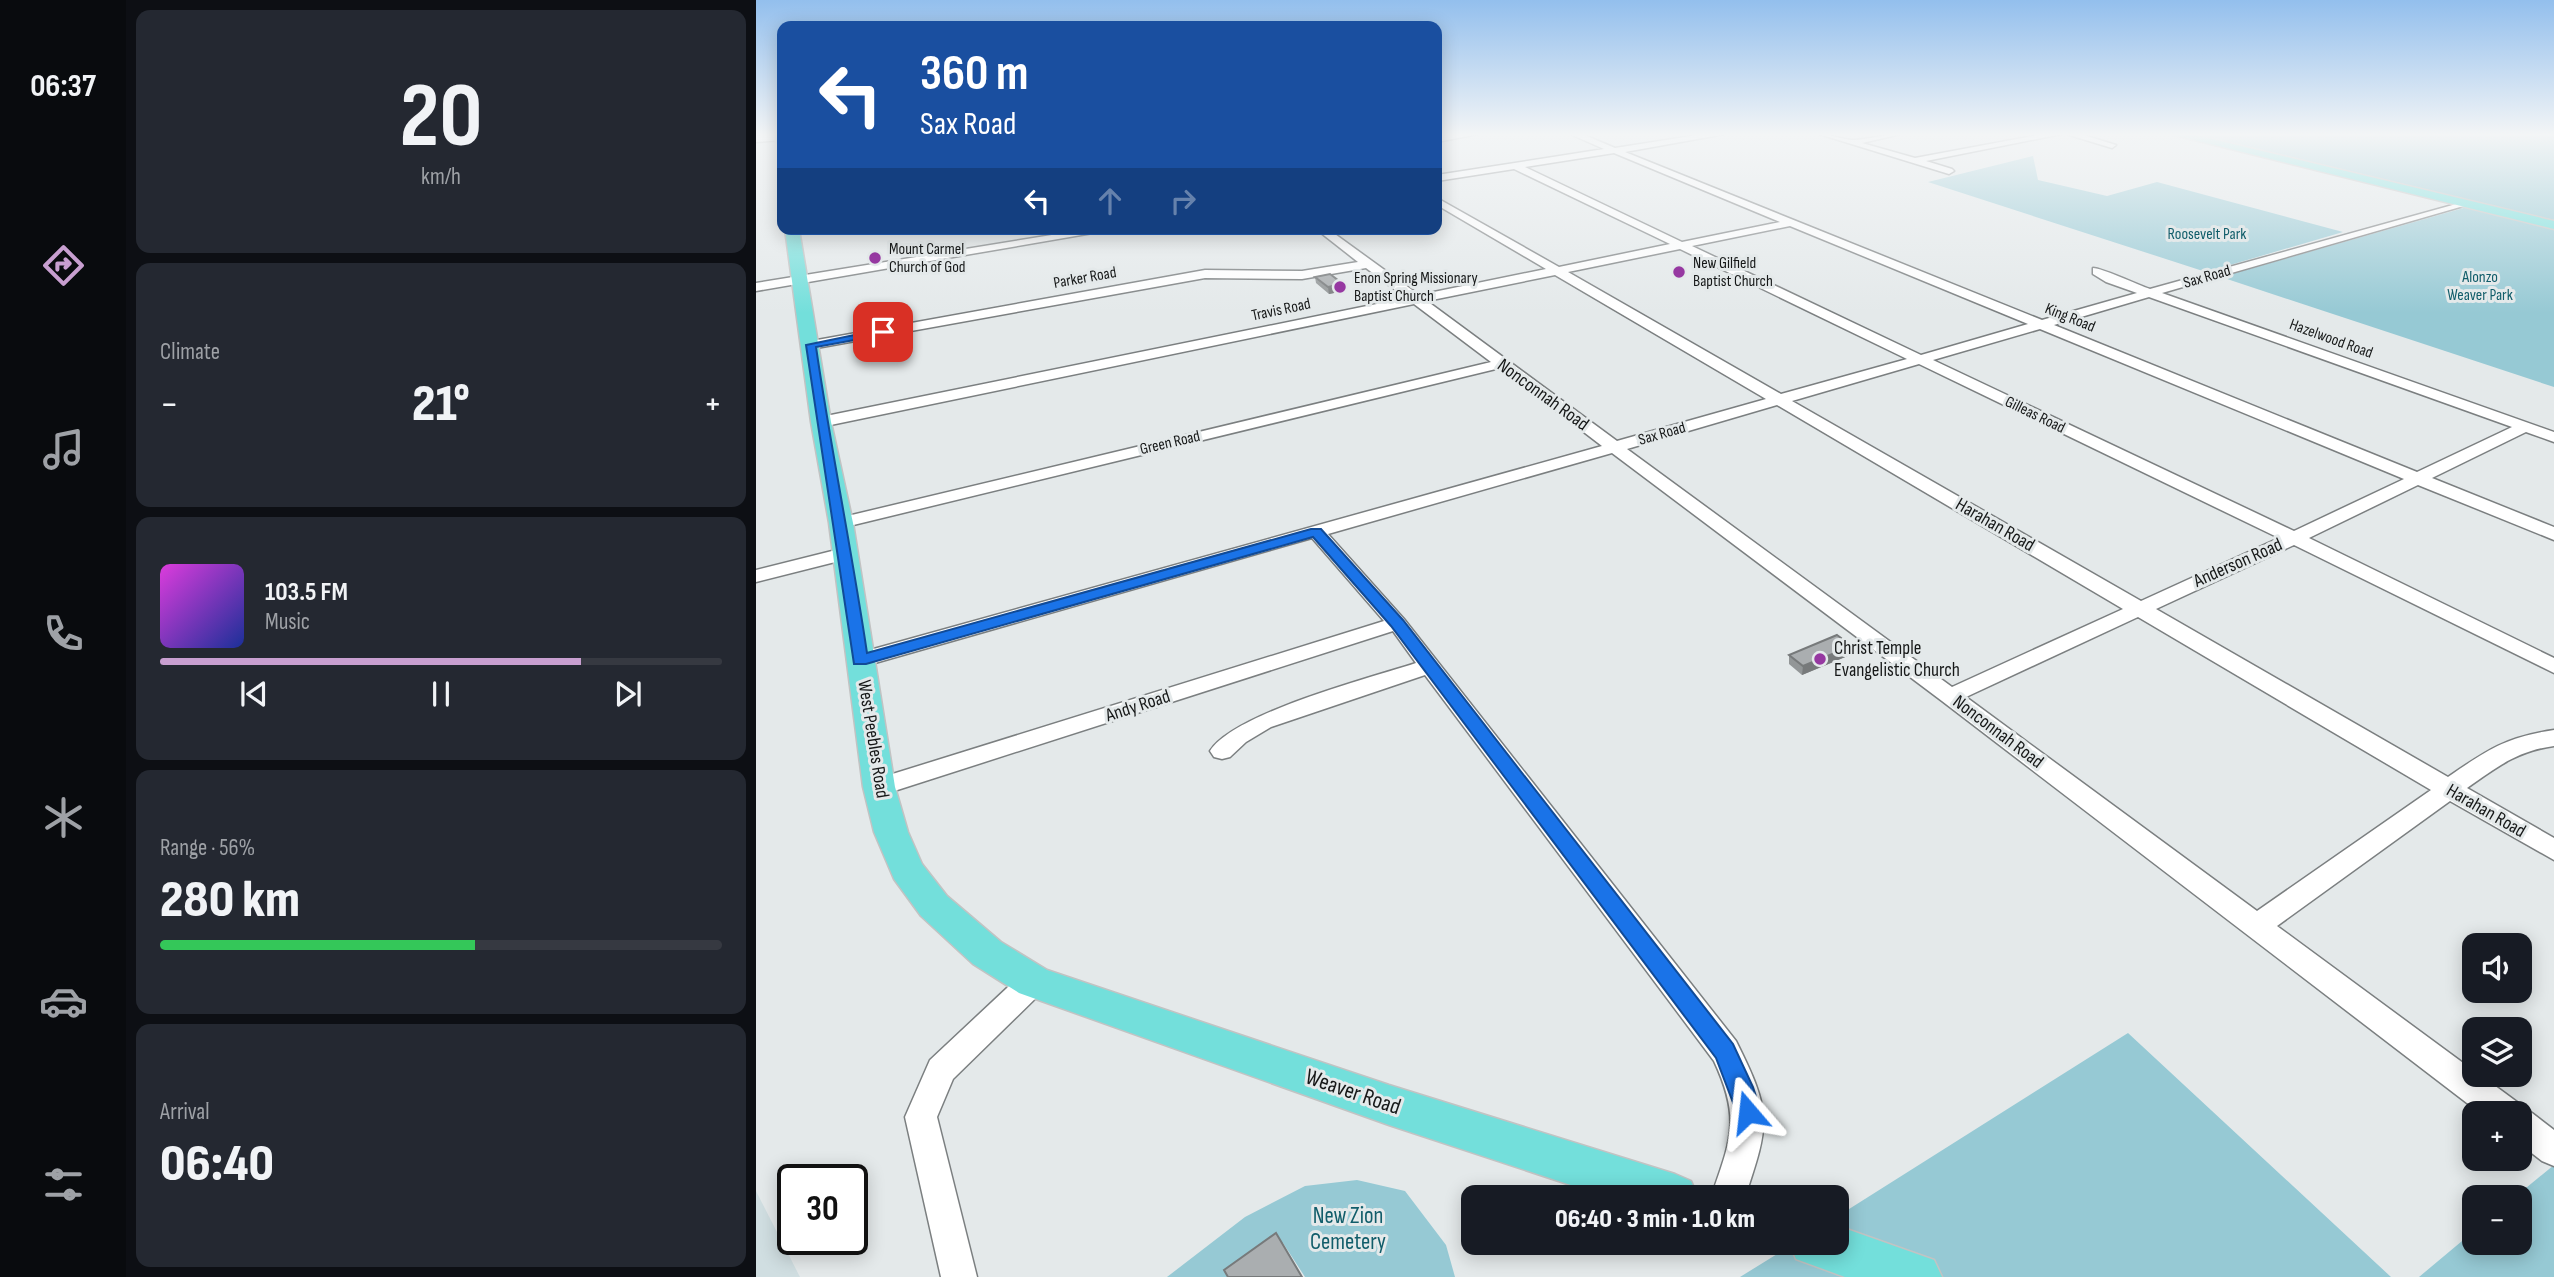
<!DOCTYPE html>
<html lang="en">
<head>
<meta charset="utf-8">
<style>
  :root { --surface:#171b24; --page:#242831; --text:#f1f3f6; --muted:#9ea1a6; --line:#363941; --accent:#c89fd0 }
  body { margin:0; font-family:"Sofia Sans Condensed",sans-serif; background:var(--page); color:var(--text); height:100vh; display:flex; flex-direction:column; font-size:26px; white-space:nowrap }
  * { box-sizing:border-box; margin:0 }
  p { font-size:23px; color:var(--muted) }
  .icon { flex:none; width:38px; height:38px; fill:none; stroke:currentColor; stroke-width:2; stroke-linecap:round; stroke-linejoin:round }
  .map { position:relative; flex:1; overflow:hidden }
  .drawer { display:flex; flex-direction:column; gap:10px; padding:10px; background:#0d0f14; width:630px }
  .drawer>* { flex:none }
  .guide { position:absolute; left:21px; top:21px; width:665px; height:214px; border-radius:14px; box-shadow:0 4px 18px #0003; background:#1a4fa0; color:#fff; overflow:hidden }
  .controls { position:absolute; left:1706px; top:933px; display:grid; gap:14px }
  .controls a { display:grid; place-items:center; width:70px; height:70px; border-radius:14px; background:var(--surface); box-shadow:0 4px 18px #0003; font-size:35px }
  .speed { position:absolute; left:21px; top:1164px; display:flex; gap:14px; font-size:35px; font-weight:700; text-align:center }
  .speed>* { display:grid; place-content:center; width:91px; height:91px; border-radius:50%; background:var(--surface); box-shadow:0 4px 18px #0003; line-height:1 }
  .speed .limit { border:4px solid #111; border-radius:10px; background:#fff; color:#111 }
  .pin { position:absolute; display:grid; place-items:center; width:60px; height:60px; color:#fff; margin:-30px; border-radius:14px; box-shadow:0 4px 10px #0006 }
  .me { position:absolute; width:77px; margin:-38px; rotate:343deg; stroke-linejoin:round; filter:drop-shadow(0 0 5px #0008) }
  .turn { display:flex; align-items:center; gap:24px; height:147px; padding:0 28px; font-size:32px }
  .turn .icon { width:91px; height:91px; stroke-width:2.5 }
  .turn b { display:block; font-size:49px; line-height:60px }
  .lanes { display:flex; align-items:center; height:66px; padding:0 28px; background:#0003; justify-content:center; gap:35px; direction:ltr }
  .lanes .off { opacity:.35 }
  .big { font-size:52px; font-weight:800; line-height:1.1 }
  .drawer .card { flex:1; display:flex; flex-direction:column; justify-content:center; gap:10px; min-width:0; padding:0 24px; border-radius:14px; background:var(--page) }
  .drawer .dial { align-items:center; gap:0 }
  .dial b { font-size:91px; line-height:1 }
  .song { display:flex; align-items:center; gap:21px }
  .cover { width:84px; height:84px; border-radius:10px; background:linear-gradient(135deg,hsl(300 70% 55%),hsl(230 70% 35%)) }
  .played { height:7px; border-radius:4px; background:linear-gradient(90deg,var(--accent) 75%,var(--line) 75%) }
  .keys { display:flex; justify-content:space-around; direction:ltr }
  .heat { display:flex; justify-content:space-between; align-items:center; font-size:38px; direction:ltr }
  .charge { height:10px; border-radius:5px; background:linear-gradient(90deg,#34c759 56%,var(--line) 0) }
  .trip { position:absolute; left:705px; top:1185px; width:388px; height:70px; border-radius:14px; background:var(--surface); box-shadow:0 4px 18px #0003; font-weight:800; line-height:70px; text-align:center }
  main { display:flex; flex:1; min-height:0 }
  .tabs { display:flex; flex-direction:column; width:126px; justify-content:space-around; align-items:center; background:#090b0e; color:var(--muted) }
  .tabs .icon { width:49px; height:49px }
  .tabs .active { color:var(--accent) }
  .tabs b { font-size:32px; color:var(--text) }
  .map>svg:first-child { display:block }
</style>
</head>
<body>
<main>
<nav class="tabs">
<b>06:37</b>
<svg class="icon active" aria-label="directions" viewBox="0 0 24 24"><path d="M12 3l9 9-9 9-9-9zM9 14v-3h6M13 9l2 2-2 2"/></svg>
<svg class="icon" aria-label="music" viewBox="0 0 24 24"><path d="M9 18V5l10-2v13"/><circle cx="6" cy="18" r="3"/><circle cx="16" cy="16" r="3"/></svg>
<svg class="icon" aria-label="phone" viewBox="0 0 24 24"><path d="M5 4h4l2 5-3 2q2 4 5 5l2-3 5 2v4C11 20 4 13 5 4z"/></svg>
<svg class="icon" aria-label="climate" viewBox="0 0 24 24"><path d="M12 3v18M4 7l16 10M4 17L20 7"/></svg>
<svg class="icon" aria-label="car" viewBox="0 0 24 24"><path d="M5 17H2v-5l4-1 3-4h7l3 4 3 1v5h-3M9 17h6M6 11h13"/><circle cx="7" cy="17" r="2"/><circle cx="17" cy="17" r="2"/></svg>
<svg class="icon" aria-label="filters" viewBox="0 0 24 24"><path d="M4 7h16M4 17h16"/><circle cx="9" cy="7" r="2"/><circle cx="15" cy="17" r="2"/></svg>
</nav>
<section class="drawer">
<div class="card dial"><b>20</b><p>km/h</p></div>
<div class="card"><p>Climate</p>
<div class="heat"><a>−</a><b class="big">21°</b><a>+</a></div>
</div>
<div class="card">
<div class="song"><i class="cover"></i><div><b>103.5 FM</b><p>Music</p></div></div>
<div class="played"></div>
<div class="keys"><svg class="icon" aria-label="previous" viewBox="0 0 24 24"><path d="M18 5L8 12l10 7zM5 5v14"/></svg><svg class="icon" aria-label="pause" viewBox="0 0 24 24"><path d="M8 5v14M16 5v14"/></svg><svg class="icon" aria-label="next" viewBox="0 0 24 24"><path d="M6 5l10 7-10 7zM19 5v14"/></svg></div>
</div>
<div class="card"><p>Range · 56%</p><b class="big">280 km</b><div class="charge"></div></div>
<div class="card"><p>Arrival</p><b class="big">06:40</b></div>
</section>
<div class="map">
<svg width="1798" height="1277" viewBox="0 0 1798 1277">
  <rect width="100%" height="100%" fill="#e4e9ea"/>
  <!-- built -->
  <path fill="#d0dee1" d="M 0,1191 L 44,1277 L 0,1277 Z"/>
  <!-- green -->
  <path fill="#96c9d4" d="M 1439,134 L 1798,134 L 1798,220 Z
    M 1277,156 L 1282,180 L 1351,196 L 1401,182 L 1587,232 L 1450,272 L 1172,182 Z
    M 1711,207 L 1798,229 L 1798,387 L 1465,277 Z
    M 1372,1033 L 1635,1277 L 984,1277 L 1039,1243 L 1082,1242 L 1082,1216 Z
    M 1798,1165 L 1798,1277 L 1663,1277 L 1718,1231 L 1718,1242 L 1764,1242 L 1764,1197 L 1759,1197 Z
    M 601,1180 L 649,1191 L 690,1245 L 699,1277 L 549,1277 L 527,1243 L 482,1277 L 411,1277 L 489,1217 L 549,1186 Z"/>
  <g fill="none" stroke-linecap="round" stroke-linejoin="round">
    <defs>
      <path id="minor" d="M 26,134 L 26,140 L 0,142 L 0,136 Z
        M 698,134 L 722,134 L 681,142 L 681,136 Z
        M 814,134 L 826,134 L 859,148 L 948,134 L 969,134 L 869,152 L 1286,320 L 1381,293 L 1350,282 L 1337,274 L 1337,268 C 1346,268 1382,285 1394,289 L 1711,201 L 1711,205 L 1406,293 L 1798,432 L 1798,442 L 1770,432 L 1676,478 L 1798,527 L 1798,540 L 1662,485 L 1553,538 L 1798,658 L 1798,673 L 1538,545 L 1400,609 L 1692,777 C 1731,750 1750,737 1798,730 L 1798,746 C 1761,751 1741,767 1711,788 L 1798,838 L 1798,860 L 1694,801 L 1521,926 L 1718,1071 L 1718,1074 L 1723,1074 L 1761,1102 L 1764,1109 L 1776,1113 L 1798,1130 L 1798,1166 L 1786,1161 L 1764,1144 L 1764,1113 L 1724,1113 L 1186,701 L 856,453 L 572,534 L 648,619 L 980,1041 C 1016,1113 1014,1122 989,1197 L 955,1197 C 975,1139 985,1119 958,1061 L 669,675 L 515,727 L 490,742 L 474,757 L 466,759 L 458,757 L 454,751 C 478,713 614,678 660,663 L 637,631 L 132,793 L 123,796 L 114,793 L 111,787 L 114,781 L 628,621 L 556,538 L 112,665 L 96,665 L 93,660 L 96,655 L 846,446 L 744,368 L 85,528 L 76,523 L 79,519 L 735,362 L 658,304 L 65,427 L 57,422 L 65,417 L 650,298 L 610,268 L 546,279 L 449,278 L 55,349 L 48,345 L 50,342 L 449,270 L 546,271 L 602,262 L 560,229 L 572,229 L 663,295 L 790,269 L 681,205 L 681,198 L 803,267 L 914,244 L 758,169 L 681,181 L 681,175 L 848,149 ZM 858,153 L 1024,222 L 926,242 L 769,167 ZM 1034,226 L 1272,324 L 1165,355 L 936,246 ZM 924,249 L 1151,359 L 1025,394 L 812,272 ZM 799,275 L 1010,399 L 861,441 L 671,301 ZM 1393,297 L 1756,427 L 1661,472 L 1298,325 ZM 1284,329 L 1648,479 L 1538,531 L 1177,360 ZM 1163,364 L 1523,538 L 1385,601 L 1036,401 ZM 1021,405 L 1367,609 L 1196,687 L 871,449 ZM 1382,617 L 1675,790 L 1501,911 L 1210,697 Z
        M 1063,134 C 1074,134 1085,139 1096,140 C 1111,140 1129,134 1145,134 L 1106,143 L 1159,158 L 1288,134 L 1306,134 L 1170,161 L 1196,169 L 1198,171 L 1193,174 Z
        M 1310,134 L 1324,134 L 1360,145 L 1356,148 Z
        M 333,229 L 360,229 L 0,291 L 0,283 Z
        M 88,548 L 95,550 L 97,554 L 95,558 L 0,582 L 0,570 Z
        M 277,970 L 287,973 L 292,982 L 287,991 L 197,1079 L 181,1117 L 221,1277 L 185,1277 L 149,1117 L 174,1060 L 267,973 Z"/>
      <path id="major" d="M 19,134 L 26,134 L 26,145 L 20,142 Z
        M 1414,134 L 1435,134 L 1798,221 L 1798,229 Z
        M 29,229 L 43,229 L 75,422 L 97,523 L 139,787 L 152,832 L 166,864 L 191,896 L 245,942 L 291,970 L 633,1085 L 919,1174 L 935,1181 L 942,1197 L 851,1197 L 633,1125 L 263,993 L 217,964 L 165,916 L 138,879 L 118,832 L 107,787 L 73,523 L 55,422 Z
        M 1082,1226 L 1178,1260 L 1186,1277 L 1089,1277 L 1040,1259 L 1033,1242 L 1082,1242 Z"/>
    </defs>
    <!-- minor casing -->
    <use href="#minor" stroke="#7b7f80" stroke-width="3"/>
    <!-- major casing -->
    <use href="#major" stroke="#c2c3c3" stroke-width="3"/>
    <!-- minor -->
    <use href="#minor" fill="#fff" fill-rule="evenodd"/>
    <!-- major -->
    <use href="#major" fill="#73dfdb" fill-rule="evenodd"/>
  </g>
  <!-- wall -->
  <path fill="#929697" d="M 559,277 L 588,291 L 573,294 L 560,283 Z
    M 1033,655 L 1094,655 L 1046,675 L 1033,664 Z"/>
  <!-- shaded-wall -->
  <path fill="#777a7b" d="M 587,284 L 588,291 L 573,294 L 572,287 Z
    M 1096,646 L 1094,655 L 1046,675 L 1047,666 Z"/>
  <!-- building -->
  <path fill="#aaaeb0" stroke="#777a7b" stroke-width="2" d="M 574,274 L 587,284 L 572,287 L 559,277 Z
    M 1081,635 L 1096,646 L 1047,666 L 1033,655 Z
    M 520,1233 L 546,1277 L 472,1277 L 468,1270 Z"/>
  <!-- sky -->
  <linearGradient id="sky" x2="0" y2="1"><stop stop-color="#93bfed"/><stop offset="0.43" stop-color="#f3f5f6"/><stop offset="1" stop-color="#f3f5f6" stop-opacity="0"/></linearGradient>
  <rect width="1798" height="313" fill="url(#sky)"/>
  <!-- route -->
  <path fill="#1a73e8" stroke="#114b97" stroke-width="2" d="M 127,329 L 132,332 L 131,334 L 60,347 C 75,450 96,551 111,653 L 555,529 L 565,529 L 647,620 L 977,1044 L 997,1087 L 1005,1112 L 1001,1121 L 992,1124 L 984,1121 L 960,1058 L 635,626 L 557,537 L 110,664 L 98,664 L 50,345 Z"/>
  <!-- markers -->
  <g fill="#9638a1" stroke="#e4e9ea" stroke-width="2.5">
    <circle cx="119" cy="258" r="7"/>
    <circle cx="923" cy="272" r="7"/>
    <circle cx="584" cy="287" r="7"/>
    <circle cx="1064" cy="659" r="7"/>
  </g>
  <g text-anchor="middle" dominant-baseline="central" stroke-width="6" stroke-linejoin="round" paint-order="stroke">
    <!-- far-park labels -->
    <g font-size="16" fill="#115d6a" stroke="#e4e9ea">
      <text x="1451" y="234">Roosevelt Park</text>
      <text x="1724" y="277">Alonzo<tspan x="1724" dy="18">Weaver Park</tspan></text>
    </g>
    <!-- far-poi labels -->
    <g font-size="16" fill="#161818" stroke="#e4e9ea" text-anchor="start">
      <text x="133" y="249">Mount Carmel<tspan x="133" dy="18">Church of God</tspan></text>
      <text x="937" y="263">New Gilfield<tspan x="937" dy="18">Baptist Church</tspan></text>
      <text x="598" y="278">Enon Spring Missionary<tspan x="598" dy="18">Baptist Church</tspan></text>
    </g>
    <!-- far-street labels -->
    <g font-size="16" fill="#161818" stroke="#e4e9ea">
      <text transform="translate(1451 277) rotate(-16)">Sax Road</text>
      <text transform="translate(329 278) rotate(-10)">Parker Road</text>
      <text transform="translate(525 310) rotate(-12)">Travis Road</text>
      <text transform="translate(1314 318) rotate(22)">King Road</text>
      <text transform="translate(1575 339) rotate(20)">Hazelwood Road</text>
      <text transform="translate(1279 415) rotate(26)">Gilleas Road</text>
      <text transform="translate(906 434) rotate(-16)">Sax Road</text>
      <text transform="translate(414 443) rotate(-13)">Green Road</text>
    </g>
    <!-- street labels -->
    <g font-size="19" fill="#161818" stroke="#e4e9ea">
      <text transform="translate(787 395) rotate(36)">Nonconnah Road</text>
      <text transform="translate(1239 525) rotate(30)">Harahan Road</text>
      <text transform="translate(1482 563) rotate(-24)">Anderson Road</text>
      <text transform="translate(382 706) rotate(-18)">Andy Road</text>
      <text transform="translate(1242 732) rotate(37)">Nonconnah Road</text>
      <text transform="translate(117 739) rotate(81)">West Peebles Road</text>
      <text transform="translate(1730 811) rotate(30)">Harahan Road</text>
    </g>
    <!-- poi labels -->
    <g font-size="19" fill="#161818" stroke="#e4e9ea" text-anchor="start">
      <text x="1078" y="648">Christ Temple<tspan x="1078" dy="22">Evangelistic Church</tspan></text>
    </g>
    <!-- near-street labels -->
    <g font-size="23" fill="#161818" stroke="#e4e9ea">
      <text transform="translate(597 1092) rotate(19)">Weaver Road</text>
    </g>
    <!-- near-park labels -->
    <g font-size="23" fill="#115d6a" stroke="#e4e9ea">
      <text x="592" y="1216">New Zion<tspan x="592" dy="26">Cemetery</tspan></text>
    </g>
  </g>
</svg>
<div class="controls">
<a><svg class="icon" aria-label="sound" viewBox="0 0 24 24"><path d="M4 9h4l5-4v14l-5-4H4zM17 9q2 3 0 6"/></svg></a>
<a><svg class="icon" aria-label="layers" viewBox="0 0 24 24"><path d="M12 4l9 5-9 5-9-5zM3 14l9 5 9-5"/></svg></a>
<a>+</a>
<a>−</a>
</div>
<div class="speed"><div class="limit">30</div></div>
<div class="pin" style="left:127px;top:332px;background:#d93025"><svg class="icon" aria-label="arrive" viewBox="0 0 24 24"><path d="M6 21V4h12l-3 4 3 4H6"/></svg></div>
<svg class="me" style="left:992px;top:1112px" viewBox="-20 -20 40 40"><path d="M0-17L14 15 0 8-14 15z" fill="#1a73e8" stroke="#fff" stroke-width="4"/></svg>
<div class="trip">06:40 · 3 min · 1.0 km</div>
<div class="guide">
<div class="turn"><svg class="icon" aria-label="left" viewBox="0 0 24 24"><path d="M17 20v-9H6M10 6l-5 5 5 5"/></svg><div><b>360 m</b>Sax Road</div></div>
<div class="lanes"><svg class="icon" aria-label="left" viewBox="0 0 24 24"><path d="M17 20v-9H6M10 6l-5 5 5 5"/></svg><svg class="icon off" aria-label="ahead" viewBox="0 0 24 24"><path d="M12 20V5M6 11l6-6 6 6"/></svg><svg class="icon off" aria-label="right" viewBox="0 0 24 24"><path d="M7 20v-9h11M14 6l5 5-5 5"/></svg></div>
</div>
</div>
</main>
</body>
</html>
